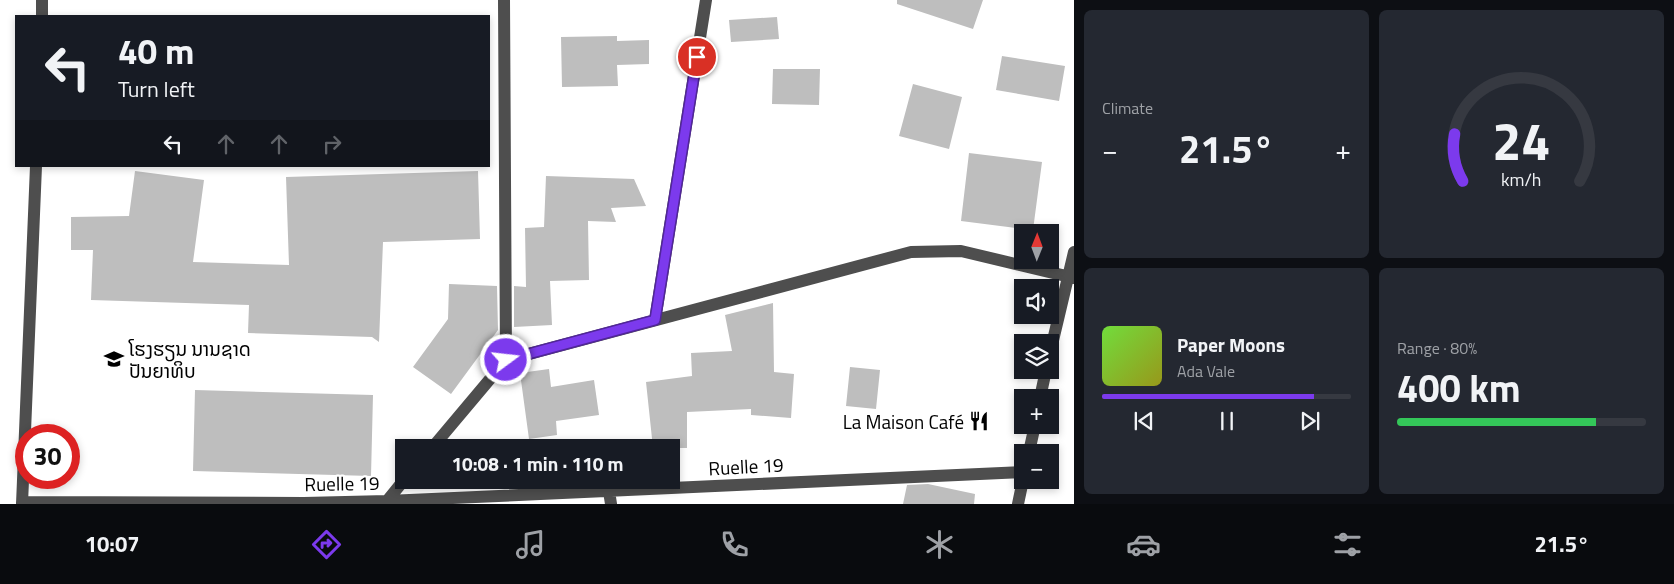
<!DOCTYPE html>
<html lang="en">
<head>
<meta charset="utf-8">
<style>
  :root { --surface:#171b24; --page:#242831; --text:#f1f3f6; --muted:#9ea1a6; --line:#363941; --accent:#7c3aed }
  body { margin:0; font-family:"Titillium Web","Noto Sans Lao",sans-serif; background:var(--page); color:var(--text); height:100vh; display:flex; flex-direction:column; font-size:19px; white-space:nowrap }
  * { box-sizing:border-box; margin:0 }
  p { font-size:16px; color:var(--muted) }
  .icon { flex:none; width:28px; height:28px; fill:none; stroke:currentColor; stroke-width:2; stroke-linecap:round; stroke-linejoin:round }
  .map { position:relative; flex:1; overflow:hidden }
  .drawer { display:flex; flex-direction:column; gap:10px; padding:10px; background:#0d0f14; width:600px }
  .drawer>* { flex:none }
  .guide { position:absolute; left:15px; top:15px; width:475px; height:152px; border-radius:0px; box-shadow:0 2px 8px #0003; background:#171b24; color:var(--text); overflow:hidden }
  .needle { width:32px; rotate:1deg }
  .fabs { position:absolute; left:1014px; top:224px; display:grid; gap:10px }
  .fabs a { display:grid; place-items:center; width:45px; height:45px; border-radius:0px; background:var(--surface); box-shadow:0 2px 8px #0003; font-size:25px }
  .speed { position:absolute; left:15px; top:424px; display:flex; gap:10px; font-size:25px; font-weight:700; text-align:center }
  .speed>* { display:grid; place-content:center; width:65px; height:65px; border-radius:50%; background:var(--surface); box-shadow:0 2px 8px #0003; line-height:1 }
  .speed .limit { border:8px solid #d22; background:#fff; color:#111 }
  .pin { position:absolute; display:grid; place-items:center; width:42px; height:42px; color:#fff; margin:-21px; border:2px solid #fff; border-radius:50%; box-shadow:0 1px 5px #0007 }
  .me { position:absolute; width:55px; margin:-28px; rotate:75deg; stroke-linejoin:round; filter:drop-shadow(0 0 4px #0008) }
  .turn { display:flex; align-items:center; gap:18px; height:105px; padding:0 20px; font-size:22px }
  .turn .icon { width:65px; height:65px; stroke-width:2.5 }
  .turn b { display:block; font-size:35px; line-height:42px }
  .lanes { display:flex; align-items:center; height:48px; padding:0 20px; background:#0003; justify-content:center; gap:25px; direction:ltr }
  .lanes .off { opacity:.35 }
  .big { font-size:38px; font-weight:700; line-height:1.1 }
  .drawer .card { flex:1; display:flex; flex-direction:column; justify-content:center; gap:8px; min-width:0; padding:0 18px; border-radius:8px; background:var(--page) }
  .drawer .dial { align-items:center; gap:0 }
  .dial svg { height:130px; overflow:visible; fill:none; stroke:var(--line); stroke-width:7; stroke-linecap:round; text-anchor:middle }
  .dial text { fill:var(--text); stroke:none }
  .song { display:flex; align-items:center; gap:15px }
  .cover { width:60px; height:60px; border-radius:8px; background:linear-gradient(135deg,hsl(100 70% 55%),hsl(60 70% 35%)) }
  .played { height:5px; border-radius:2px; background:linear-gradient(90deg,var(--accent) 85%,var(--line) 85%) }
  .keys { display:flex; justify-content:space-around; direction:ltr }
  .heat { display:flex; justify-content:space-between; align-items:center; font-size:28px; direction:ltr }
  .charge { height:8px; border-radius:4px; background:linear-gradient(90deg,#34c759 80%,var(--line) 0) }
  .drawer .tiles { flex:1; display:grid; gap:10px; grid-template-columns:repeat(2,1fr) }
  .trip { position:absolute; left:395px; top:439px; width:285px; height:50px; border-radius:0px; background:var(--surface); box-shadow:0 2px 8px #0003; font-weight:700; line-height:50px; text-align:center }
  .tab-bar { display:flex; height:80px; justify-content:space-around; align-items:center; background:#090b0e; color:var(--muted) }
  .tab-bar .icon { width:35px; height:35px }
  .tab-bar .selected { color:var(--accent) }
  .tab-bar b { font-size:22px; color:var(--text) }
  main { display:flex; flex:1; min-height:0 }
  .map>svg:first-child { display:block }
</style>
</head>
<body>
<main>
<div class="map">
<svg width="1074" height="504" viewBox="0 0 1074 504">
  <rect width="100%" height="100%" fill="#fff"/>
  <!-- building -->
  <path fill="#bebebe" d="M 897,0 L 983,0 L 973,29 L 897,4 Z
    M 777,17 L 779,39 L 731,42 L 729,20 Z
    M 617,36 L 617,41 L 649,40 L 649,64 L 617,65 L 618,86 L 562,87 L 561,37 Z
    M 1002,56 L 1065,66 L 1059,101 L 996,90 Z
    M 773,69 L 820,69 L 819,105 L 772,104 Z
    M 913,84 L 962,97 L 949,149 L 899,136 Z
    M 969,153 L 1042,162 L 1033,230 L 961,221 Z
    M 135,171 L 204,180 L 193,262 L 289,265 L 286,177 L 478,171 L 480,239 L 383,242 L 379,342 L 372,337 L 248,333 L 249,305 L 91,300 L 93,250 L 71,250 L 71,217 L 129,216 Z
    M 546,176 L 634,179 L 646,206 L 611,208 L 616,222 L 588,221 L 589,280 L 550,281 L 552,325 L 514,327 L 514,286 L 526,287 L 525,228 L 544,227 Z
    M 449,284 L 497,286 L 498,330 L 451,394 L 413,367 L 448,319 Z
    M 773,303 L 774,372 L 794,374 L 791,418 L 751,415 L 751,409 L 687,412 L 687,448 L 653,448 L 646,382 L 692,376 L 691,353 L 732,351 L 725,315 Z
    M 850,367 L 880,370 L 876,409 L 846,406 Z
    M 549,369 L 551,387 L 594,380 L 599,415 L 556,421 L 557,435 L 529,439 L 520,373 Z
    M 195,390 L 373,395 L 371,476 L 193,471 Z
    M 928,484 L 975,494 L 974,504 L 903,504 L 907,485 Z"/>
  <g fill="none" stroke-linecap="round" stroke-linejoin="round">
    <!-- minor -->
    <path stroke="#4e4e4e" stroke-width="12" d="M 504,0 L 506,360
      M 42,16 L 42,0
      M 655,320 L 706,0
      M 1050,353 L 1074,252
      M 1040,398 L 1046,370
      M 432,448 L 506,360 L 911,252 L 961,251 L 1074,278
      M 1029,452 L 1035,425
      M 609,491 L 611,504
      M 387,501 L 404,480
      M 22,502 L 304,503 L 387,501 L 1022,472
      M 22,504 L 36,166
      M 1018,504 L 1023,480"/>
  </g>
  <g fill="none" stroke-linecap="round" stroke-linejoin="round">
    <defs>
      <path id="route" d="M 506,360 L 655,320 L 697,57"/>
    </defs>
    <!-- route casing -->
    <use href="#route" stroke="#51269a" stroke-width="12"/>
    <!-- route -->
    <use href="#route" stroke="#7c3aed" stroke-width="9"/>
  </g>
  <!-- icons -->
  <defs>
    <symbol id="school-bare" viewBox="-9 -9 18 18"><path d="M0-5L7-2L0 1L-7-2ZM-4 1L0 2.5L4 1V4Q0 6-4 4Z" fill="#000" stroke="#fff" stroke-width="2.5" paint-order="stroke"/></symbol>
    <symbol id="restaurant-bare" viewBox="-9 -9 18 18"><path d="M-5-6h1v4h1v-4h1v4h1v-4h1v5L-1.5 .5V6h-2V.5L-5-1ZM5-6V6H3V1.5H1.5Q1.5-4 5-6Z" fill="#000" stroke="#fff" stroke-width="2.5" paint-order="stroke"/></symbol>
  </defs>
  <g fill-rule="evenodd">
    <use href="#school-bare" x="100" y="345" width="28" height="28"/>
    <use href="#restaurant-bare" x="965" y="407" width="28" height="28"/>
  </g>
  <g text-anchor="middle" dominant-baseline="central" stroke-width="4.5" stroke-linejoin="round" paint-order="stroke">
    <!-- poi labels -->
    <g font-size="19" fill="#000" stroke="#fff" text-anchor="start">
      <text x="129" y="348">ໂຮງຮຽນ ນານຊາດ<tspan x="129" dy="22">ປັນຍາທິບ</tspan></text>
      <text x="964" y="421" text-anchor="end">La Maison Café</text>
    </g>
    <!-- street labels -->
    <g font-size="19" fill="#000" stroke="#fff">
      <text transform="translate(746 466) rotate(-3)">Ruelle 19</text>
      <text transform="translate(342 483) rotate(-1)">Ruelle 19</text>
    </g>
  </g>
</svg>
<div class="fabs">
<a><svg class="needle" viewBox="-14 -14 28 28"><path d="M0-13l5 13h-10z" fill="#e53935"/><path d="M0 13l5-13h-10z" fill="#9ea1a6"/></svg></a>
<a><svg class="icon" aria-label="sound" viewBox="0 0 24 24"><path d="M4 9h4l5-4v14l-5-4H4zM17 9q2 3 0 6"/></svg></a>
<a><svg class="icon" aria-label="layers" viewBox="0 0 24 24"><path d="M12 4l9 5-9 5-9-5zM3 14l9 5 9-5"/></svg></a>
<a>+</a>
<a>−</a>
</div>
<div class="speed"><div class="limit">30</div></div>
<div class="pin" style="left:697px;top:57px;background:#d93025"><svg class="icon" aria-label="arrive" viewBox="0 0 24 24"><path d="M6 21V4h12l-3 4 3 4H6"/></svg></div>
<svg class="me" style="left:506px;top:360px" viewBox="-20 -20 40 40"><circle r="17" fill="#7c3aed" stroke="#fff" stroke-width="3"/><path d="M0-11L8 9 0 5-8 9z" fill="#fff"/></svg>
<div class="trip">10:08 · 1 min · 110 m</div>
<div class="guide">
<div class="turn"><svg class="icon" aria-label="left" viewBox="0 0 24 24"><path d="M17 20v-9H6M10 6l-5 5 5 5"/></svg><div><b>40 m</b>Turn left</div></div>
<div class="lanes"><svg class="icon" aria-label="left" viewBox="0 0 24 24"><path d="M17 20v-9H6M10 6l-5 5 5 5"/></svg><svg class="icon off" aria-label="ahead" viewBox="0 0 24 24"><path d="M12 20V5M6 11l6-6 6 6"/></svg><svg class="icon off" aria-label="ahead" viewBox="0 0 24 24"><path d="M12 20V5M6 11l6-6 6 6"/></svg><svg class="icon off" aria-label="right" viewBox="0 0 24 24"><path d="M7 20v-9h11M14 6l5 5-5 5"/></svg></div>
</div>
</div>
<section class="drawer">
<div class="tiles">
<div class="card"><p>Climate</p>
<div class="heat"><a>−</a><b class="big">21.5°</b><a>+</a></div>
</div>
<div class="card dial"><svg viewBox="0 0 100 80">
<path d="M14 69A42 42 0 1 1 86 69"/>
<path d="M14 69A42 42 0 0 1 9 40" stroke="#7c3aed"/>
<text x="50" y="56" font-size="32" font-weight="700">24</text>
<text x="50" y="72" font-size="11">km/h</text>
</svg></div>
<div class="card">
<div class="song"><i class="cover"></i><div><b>Paper Moons</b><p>Ada Vale</p></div></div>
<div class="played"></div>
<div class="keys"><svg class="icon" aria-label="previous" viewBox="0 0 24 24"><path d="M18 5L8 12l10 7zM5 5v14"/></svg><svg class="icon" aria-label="pause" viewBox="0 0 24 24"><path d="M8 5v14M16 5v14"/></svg><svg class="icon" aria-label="next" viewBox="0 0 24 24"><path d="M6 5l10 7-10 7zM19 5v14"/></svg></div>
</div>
<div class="card"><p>Range · 80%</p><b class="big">400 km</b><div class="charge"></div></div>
</div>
</section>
</main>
<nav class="tab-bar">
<b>10:07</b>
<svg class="icon selected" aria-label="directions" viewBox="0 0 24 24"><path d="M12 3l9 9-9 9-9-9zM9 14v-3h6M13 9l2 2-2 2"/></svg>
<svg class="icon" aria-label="music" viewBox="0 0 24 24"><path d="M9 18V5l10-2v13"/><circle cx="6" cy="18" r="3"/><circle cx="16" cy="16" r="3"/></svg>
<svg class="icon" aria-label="phone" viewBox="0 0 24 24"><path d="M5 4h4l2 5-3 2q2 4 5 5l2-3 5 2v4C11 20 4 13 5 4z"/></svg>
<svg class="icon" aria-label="climate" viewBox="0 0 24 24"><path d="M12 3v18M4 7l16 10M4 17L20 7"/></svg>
<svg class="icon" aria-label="car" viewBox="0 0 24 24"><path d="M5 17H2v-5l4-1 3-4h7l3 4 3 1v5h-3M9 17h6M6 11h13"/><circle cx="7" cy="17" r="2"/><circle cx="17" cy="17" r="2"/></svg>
<svg class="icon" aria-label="filters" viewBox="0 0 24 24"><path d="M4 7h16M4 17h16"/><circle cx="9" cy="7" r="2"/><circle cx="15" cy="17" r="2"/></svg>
<b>21.5°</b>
</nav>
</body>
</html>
